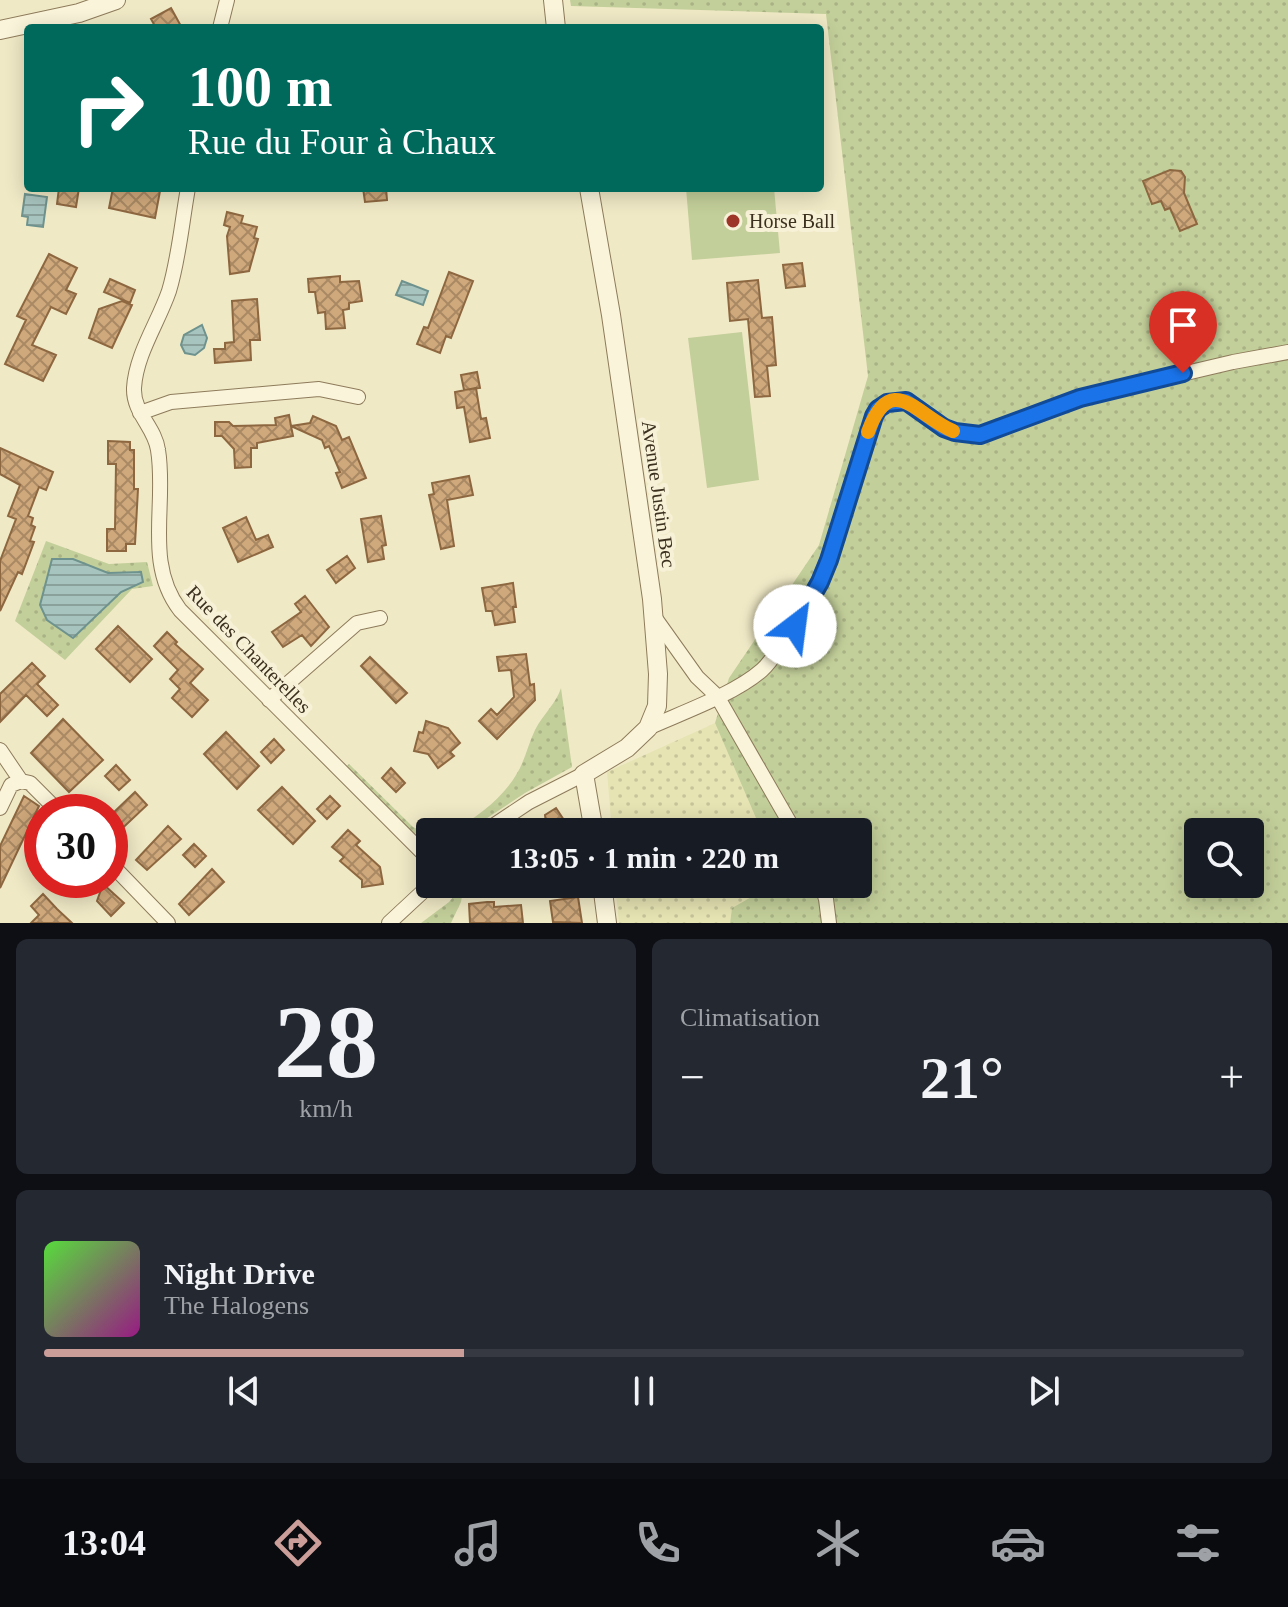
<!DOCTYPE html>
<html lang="fr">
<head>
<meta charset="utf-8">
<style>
  :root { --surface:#171b24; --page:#242831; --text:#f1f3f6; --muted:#9ea1a6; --line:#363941; --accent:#cc9e9a }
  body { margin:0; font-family:Georgia,serif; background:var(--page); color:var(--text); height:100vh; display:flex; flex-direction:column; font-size:30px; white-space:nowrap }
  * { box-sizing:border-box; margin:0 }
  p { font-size:26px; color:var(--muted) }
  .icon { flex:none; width:44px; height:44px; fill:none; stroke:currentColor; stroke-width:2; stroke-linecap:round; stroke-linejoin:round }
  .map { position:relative; height:923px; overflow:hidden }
  .panel { display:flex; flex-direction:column; gap:16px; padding:16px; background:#0d0f14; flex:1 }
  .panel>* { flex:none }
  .hud { position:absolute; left:24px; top:24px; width:800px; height:168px; border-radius:8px; box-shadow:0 4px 20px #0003; background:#00695c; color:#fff; overflow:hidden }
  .fabs { position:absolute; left:1184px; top:818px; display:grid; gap:16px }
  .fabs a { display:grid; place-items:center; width:80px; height:80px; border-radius:8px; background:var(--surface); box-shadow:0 4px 20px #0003; font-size:40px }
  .speed { position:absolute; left:24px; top:794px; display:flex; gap:16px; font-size:40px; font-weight:700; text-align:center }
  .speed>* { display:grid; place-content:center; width:104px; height:104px; border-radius:50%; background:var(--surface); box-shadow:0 4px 20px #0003; line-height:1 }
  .speed .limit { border:12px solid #d22; background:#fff; color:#111 }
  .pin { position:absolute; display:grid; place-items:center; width:68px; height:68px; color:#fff; margin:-82px -34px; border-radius:50% 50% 50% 0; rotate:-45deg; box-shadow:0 0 8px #0007 }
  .pin .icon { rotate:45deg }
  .me { position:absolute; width:88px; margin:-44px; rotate:30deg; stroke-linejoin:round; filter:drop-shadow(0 0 6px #0008) }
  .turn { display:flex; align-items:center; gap:28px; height:168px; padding:0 32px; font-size:36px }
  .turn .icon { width:104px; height:104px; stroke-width:2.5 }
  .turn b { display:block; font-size:56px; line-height:68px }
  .big { font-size:60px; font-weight:700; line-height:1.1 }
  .panel .tile { flex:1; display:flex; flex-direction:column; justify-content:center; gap:12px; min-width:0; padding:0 28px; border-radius:12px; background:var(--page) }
  .panel .dial { align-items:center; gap:0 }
  .dial b { font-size:104px; line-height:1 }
  .song { display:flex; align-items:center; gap:24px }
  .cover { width:96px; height:96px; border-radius:12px; background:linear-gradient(135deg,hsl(110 70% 55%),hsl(310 70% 35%)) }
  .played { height:8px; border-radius:4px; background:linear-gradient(90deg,var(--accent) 35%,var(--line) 35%) }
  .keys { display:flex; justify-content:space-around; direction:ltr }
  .heat { display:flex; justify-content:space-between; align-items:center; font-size:44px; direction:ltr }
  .panel .tiles { flex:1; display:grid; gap:16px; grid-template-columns:1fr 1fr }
  .tile:last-child { grid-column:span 2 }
  .trip { position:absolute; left:416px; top:818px; width:456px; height:80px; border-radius:8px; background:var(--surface); box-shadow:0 4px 20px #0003; font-weight:700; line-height:80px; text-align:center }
  .dock { display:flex; height:128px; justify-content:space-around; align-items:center; background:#090b0e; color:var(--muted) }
  .dock .icon { width:56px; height:56px }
  .dock .active { color:var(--accent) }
  .dock b { font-size:36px; color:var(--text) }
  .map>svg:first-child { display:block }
</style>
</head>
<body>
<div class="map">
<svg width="1288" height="923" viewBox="0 0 1288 923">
  <defs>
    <pattern id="farmland-dots" width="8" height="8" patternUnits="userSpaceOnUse" patternTransform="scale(2)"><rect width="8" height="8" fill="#e6e4b3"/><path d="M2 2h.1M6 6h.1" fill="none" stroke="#c6c49a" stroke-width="1.8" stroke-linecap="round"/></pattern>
    <pattern id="grass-dots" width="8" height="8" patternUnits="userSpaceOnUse" patternTransform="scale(2)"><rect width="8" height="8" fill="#c3cf9a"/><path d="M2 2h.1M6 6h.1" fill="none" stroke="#a8b284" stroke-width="1.8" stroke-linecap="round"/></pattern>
    <pattern id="water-rules" width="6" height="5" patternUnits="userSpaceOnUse" patternTransform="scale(2)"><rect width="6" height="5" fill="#a8c4bf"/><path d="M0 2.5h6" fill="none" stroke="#8aa09b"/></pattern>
    <pattern id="building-cross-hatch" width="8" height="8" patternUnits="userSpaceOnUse" patternTransform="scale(2)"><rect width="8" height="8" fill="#cfa87b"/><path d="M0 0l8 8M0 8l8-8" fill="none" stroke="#a98964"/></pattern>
  </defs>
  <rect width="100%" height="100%" fill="#f0e9c6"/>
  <!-- farmland -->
  <path fill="url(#farmland-dots)" d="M 715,723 L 762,832 L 612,832 L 607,772 Z
    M 615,884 L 774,884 L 732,908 L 730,923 L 619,923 Z"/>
  <!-- grass -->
  <path fill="url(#grass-dots)" fill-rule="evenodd" d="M 570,0 L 1288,0 L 1288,923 L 730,923 L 732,908 L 774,884 L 858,884 L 858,832 L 762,832 L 715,723 L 729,678 L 819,545 L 868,376 L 826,14 L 571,6 ZM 1198,832 L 1250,832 L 1250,884 L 1198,884 Z
    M 46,541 L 109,564 L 147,562 L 153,586 L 132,589 L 65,660 L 15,621 Z
    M 561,688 L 572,767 L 525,793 L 466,832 L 452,832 C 476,817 501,800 516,775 C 525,761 528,744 535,730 C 543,714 556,704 561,688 Z
    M 349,764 L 413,827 L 430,836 L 430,844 L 409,829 L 347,766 Z
    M 464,884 L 461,902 L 451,923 L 421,923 L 449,902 Z"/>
  <!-- pitch -->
  <path fill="#c3cf9a" d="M 686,188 L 774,188 L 780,253 L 692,260 Z
    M 742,332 L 759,480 L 707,488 L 688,338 Z"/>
  <!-- water -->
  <path fill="url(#water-rules)" stroke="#6e938e" stroke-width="2" d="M 25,194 L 47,197 L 43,227 L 27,225 L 28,217 L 22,216 Z
    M 402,281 L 428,291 L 423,305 L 396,295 Z
    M 202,325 L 207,338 L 204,348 L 195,355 L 185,353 L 181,345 L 184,335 Z
    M 52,559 L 73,559 L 108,573 L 141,572 L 143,582 L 121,592 L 73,638 L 47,620 L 40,605 Z"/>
  <!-- building -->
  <path fill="url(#building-cross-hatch)" stroke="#8d6740" stroke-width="2" d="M 171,8 L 182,28 L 156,28 L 151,19 Z
    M 1170,170 L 1181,171 L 1185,177 L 1184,193 L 1197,224 L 1180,231 L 1170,208 L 1165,210 L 1161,201 L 1152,204 L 1143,181 Z
    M 59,188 L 79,188 L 76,207 L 57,204 Z
    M 113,188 L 146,188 L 160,191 L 155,218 L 109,208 Z
    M 363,188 L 386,188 L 387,200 L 365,202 Z
    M 227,212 L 243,216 L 241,223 L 257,227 L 254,238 L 258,239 L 249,271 L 230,274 L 227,236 L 230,227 L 224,225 Z
    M 49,254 L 77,268 L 66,290 L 76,294 L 66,314 L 51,307 L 32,345 L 56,355 L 43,381 L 5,364 L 26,320 L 17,316 Z
    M 802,263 L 805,286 L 786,288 L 783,265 Z
    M 449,272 L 473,281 L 451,338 L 446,336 L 440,353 L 417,344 L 424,327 L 428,328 Z
    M 340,276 L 340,282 L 359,281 L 362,301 L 349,303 L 349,309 L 343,310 L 345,328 L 326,329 L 325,312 L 318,313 L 315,292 L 309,292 L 308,279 Z
    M 110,279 L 135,290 L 130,303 L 104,292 Z
    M 758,280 L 762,318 L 772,317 L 776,365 L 767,366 L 770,396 L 755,397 L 748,319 L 730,321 L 727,283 Z
    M 257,299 L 260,340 L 250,340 L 251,360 L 215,363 L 214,349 L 225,349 L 225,343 L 234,342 L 232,301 Z
    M 122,301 L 132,305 L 112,348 L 89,338 L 99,309 Z
    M 477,372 L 480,388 L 464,390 L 461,375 Z
    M 476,388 L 481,419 L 486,418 L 490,438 L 470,442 L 464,407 L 457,408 L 455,392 Z
    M 289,415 L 291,426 L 310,423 L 313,416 L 336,426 L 342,440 L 349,437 L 366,478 L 342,488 L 336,473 L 340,472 L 329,446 L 325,448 L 322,440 L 291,426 L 293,436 L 257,443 L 257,448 L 251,448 L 251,467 L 235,468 L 234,449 L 222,436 L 215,436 L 215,422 L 229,422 L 233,426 L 276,425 L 275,418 Z
    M 108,441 L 130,442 L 130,450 L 134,450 L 134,489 L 138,489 L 135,544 L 126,544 L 126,551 L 107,551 L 107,529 L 115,529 L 116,464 L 108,464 Z
    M 0,448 L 53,472 L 46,490 L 39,487 L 28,516 L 33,518 L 31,525 L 35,527 L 30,541 L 34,542 L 22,574 L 18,572 L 0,611 L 0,561 L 16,519 L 8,516 L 20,485 L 0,474 Z
    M 469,476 L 473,495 L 447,500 L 454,546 L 441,549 L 429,495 L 434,494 L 432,483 Z
    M 381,516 L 386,545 L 382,546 L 384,559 L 368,562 L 361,519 Z
    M 246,517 L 256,540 L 268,535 L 273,547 L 238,562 L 223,528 Z
    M 347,556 L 355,568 L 336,583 L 327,570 Z
    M 513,583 L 516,607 L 513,607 L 515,622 L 495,625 L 492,611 L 486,611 L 482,588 Z
    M 305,596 L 329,627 L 311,646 L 302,635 L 283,647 L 272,632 L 301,612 L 295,604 Z
    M 118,626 L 152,659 L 130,682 L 96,649 Z
    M 167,632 L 177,642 L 175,644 L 203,669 L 190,683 L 208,700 L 192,717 L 172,698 L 180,689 L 170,679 L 178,670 L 154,646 Z
    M 526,654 L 530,685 L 534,684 L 535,700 L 497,739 L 479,721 L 491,709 L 497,715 L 514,697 L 511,670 L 499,671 L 497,657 Z
    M 370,657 L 407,693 L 396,703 L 361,666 Z
    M 32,663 L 45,676 L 37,684 L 58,705 L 47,716 L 26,695 L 0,722 L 0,694 Z
    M 63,719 L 103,760 L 69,792 L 31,753 Z
    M 426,721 L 448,728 L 460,743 L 450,752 L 454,756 L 438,768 L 428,754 L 414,751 L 419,732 L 423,733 Z
    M 226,732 L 259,766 L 237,789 L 204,754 Z
    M 274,739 L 284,750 L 271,763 L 261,752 Z
    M 116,765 L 130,780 L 119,790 L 105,776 Z
    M 391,768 L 405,783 L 396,792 L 382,778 Z
    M 282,787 L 315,821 L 293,844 L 258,810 Z
    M 135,792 L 147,805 L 110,840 L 110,816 Z
    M 24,796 L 39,806 L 0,888 L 0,846 Z
    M 330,796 L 340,806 L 327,819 L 317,809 Z
    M 556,808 L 566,823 L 567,832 L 547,832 L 545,815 Z
    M 168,826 L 181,839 L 147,870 L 136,860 Z
    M 348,830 L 360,841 L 356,845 L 380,867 L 383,884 L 362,887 L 362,880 L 340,861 L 344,857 L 332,847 Z
    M 194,844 L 206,856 L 195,867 L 183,855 Z
    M 212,869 L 224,882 L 189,915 L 179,904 Z
    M 103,884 L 124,903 L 111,916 L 97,901 Z
    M 43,894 L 57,909 L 72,923 L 31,923 L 39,915 L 31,906 Z
    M 578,897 L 582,923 L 553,922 L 550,901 Z
    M 487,902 L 494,902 L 494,907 L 521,905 L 523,923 L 470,923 L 469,904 Z"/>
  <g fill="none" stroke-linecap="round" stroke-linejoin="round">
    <defs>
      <path id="minor" d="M 220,28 L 227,0
        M 188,188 C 182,221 179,258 169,291 C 158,323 136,354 134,388 C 133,413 155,427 158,450 C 167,504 144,563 180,610 L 430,860
        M 140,413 L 171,402 L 319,389 L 358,397
        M 655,618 L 697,677 L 717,696 L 795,832
        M 269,700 L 357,623 L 380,618
        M 648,728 C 681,713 735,694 762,670 C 771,662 777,651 784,641 C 834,574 846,493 874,416 L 878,409 L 887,403 L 906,401 L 944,428 L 955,432 L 980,435 L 1080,398 L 1233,362 L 1288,352
        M 0,750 L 21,781 L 30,783 L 59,812
        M 0,808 L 11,785 L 21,781
        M 484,832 L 529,802 L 584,774
        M 110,863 L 168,923
        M 821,884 L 826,899 L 829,923
        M 389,923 L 431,884"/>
      <path id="tertiary" d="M 553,0 L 556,28
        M 0,30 L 79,13 L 116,0
        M 589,188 L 611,315 L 652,599 L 658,674 L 657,706 L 648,728 L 627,748 L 584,774 L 594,832
        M 602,884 L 607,923"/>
    </defs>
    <!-- minor casing -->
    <use href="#minor" stroke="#8d7b5b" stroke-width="16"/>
    <!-- tertiary casing -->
    <use href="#tertiary" stroke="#8d7b5b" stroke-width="20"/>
    <!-- minor -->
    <use href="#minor" stroke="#faf4da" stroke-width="14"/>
    <!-- tertiary -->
    <use href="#tertiary" stroke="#faf4da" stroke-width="18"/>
  </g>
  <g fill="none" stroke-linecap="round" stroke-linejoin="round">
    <defs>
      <path id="route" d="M 795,626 L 820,582 L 829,560 L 874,416 L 878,409 L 887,403 L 906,401 L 944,428 L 955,432 L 980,435 L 1080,398 L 1183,373"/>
    </defs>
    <!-- route casing -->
    <use href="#route" stroke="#114b97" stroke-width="20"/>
    <!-- route -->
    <use href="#route" stroke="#1a73e8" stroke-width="14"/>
    <!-- slow -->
    <path stroke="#f59e0b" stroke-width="14" d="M 868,432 C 891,369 917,416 953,431"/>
  </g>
  <!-- markers -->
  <circle fill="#9e3529" stroke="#f7f1d7" stroke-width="3" cx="733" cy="221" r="8"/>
  <g text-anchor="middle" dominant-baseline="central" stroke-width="8" stroke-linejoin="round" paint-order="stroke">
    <!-- poi labels -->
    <g font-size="20" fill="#3c311f" stroke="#f7f1d7" text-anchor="start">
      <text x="749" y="221">Horse Ball</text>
    </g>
    <!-- street labels -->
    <g font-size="20" fill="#3c311f" stroke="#f7f1d7">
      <text transform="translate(659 494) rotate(82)">Avenue Justin Bec</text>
      <text transform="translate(249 649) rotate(46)">Rue des Chanterelles</text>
    </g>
  </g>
</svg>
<div class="fabs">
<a><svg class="icon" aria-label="search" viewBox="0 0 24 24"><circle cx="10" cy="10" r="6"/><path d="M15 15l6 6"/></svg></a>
</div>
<div class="speed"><div class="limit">30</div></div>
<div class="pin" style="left:1183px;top:373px;background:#d93025"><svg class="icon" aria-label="arrive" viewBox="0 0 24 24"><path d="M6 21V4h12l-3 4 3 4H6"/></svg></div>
<svg class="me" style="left:795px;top:626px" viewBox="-20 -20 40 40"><circle r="19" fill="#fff"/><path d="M0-13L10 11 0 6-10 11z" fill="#1a73e8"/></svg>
<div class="trip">13:05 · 1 min · 220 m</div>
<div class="hud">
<div class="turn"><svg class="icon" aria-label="right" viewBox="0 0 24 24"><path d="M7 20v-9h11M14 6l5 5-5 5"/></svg><div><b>100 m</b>Rue du Four à Chaux</div></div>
</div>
</div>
<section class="panel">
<div class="tiles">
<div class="tile dial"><b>28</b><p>km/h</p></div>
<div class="tile"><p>Climatisation</p>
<div class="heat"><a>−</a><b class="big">21°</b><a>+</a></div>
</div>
<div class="tile">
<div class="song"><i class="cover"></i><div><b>Night Drive</b><p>The Halogens</p></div></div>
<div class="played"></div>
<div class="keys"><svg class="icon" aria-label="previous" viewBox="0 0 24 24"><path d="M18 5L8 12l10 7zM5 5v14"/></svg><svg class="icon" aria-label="pause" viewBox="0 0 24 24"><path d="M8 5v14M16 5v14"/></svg><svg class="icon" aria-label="next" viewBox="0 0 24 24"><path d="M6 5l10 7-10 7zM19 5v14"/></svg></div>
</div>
</div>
</section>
<nav class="dock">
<b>13:04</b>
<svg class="icon active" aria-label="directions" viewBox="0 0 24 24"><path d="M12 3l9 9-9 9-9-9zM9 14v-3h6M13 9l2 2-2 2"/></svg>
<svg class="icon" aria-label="music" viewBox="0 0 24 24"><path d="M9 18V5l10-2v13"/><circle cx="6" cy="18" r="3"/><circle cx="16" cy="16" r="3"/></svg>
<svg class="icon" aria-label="phone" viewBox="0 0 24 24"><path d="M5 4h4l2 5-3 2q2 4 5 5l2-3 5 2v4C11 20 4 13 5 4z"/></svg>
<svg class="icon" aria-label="climate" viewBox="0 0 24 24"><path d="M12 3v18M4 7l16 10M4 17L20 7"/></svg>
<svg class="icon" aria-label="car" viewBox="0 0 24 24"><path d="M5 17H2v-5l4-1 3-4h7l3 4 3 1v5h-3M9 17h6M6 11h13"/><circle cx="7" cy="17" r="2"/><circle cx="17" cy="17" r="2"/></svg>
<svg class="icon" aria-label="filters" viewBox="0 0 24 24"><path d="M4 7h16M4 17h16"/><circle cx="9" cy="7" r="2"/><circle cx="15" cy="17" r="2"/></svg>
</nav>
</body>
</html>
